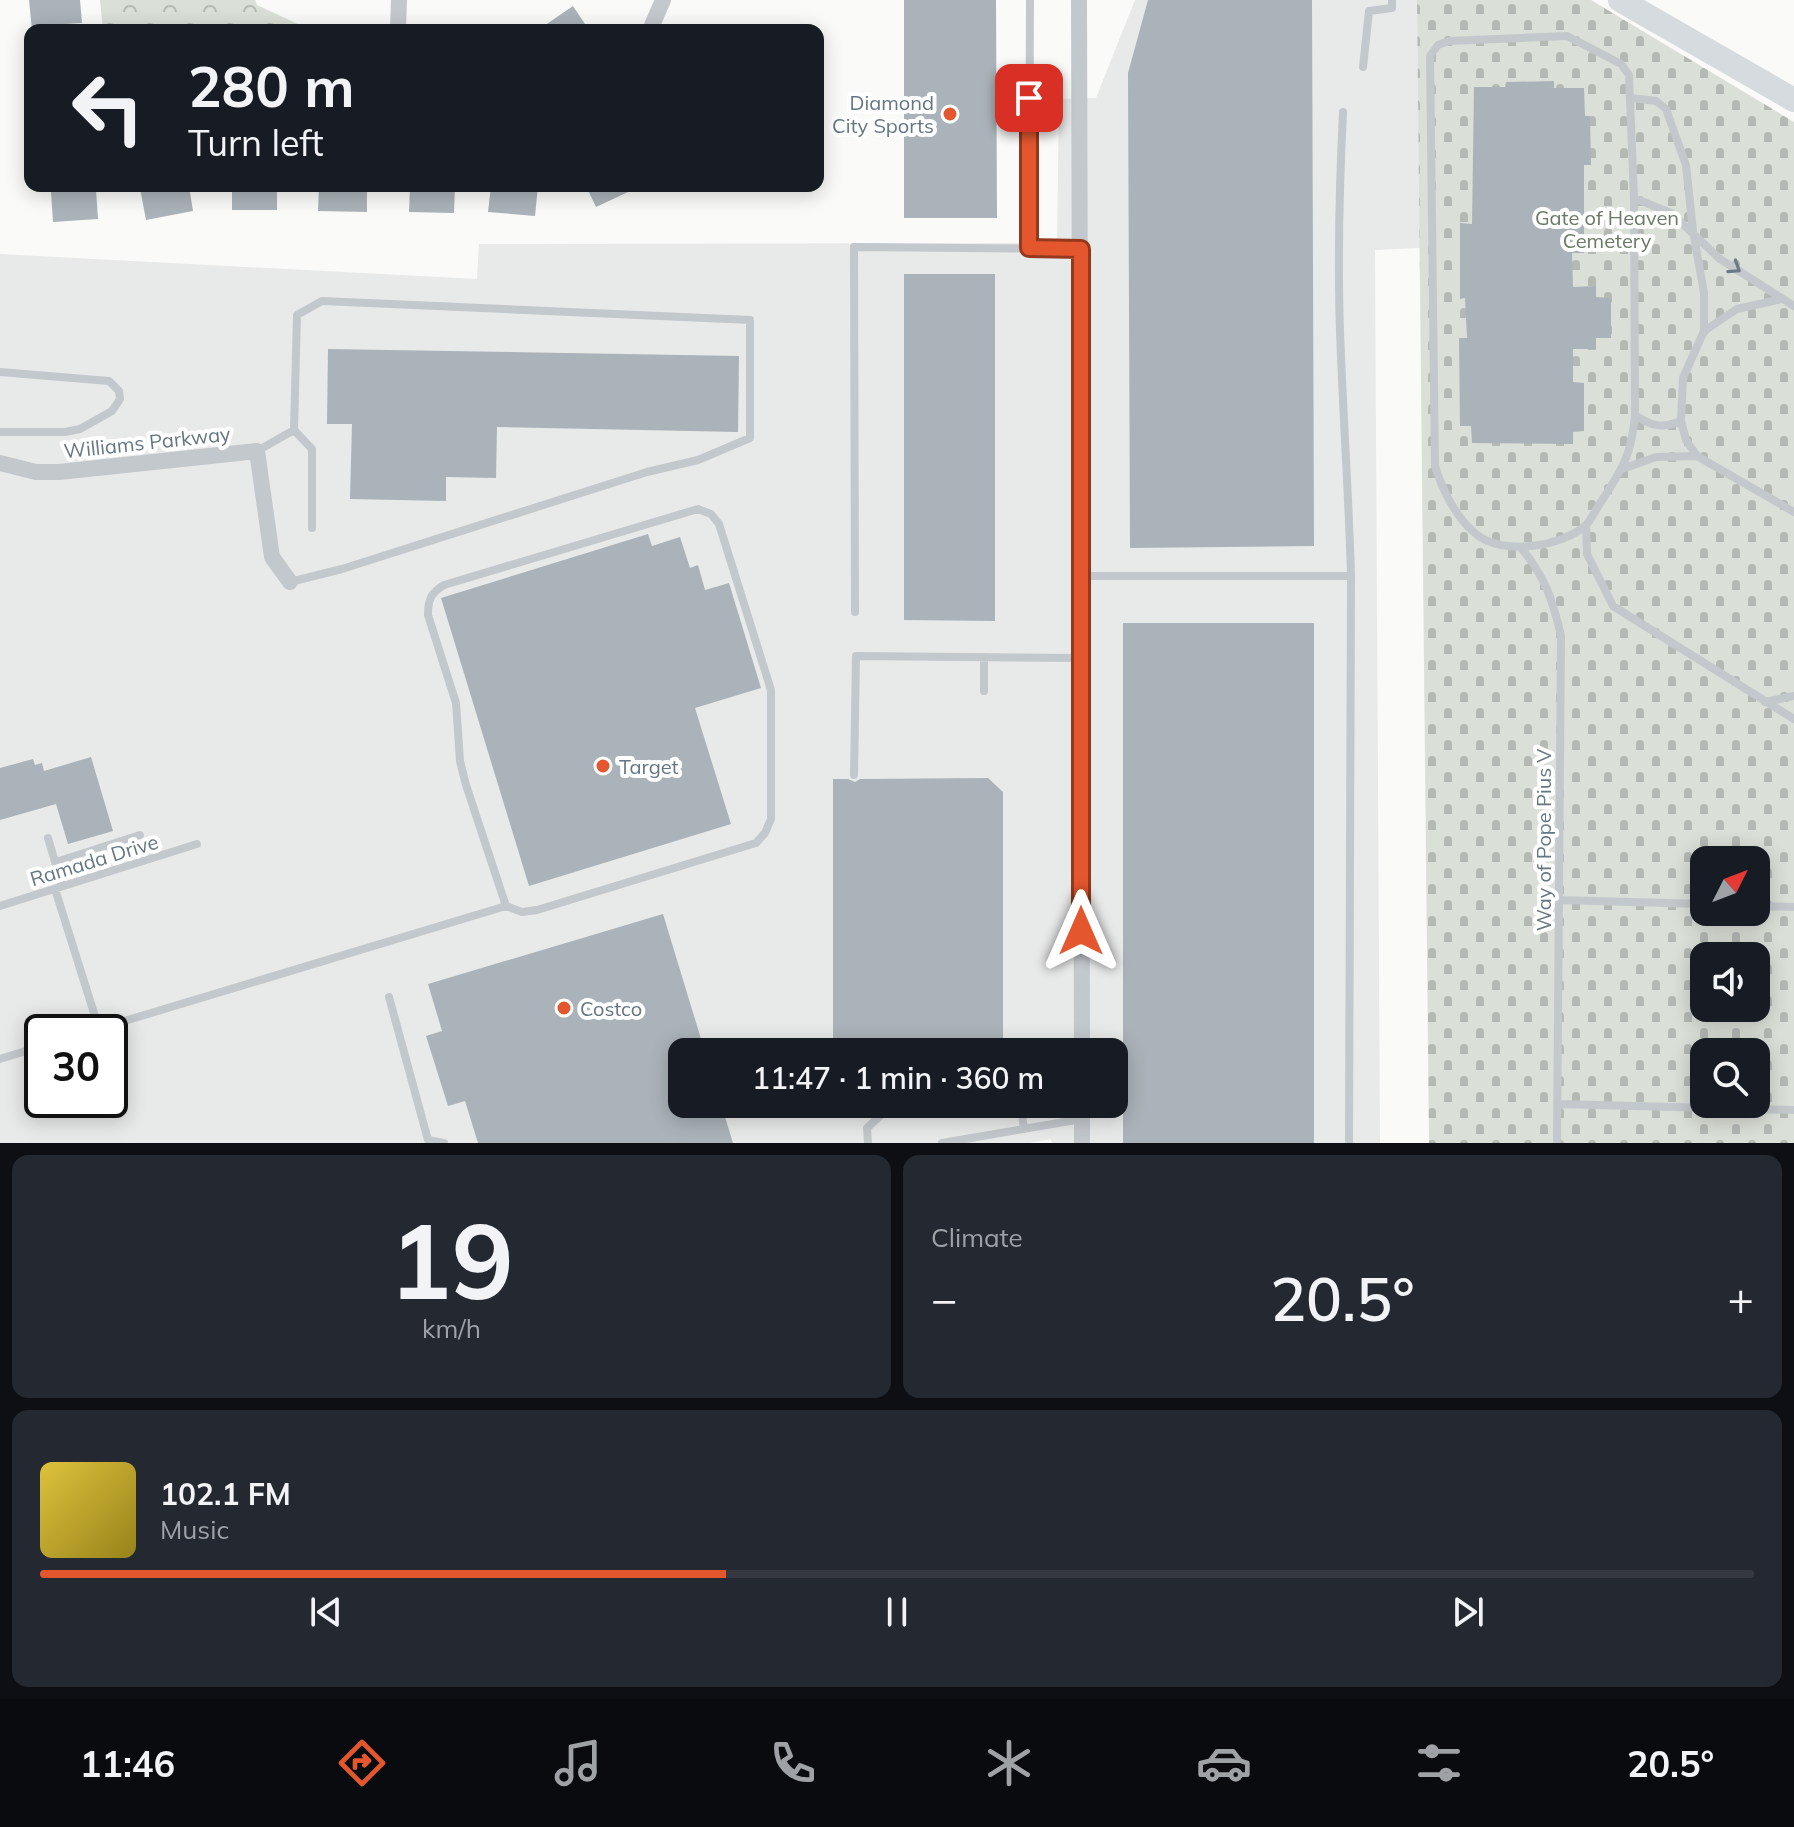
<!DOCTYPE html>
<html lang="en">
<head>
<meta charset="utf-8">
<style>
  :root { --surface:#171b24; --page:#242831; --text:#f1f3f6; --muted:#9ea1a6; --line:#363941; --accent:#e4572e }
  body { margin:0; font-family:Mulish,sans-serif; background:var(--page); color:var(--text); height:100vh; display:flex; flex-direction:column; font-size:30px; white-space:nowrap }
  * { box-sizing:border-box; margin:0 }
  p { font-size:26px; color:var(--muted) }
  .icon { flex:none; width:44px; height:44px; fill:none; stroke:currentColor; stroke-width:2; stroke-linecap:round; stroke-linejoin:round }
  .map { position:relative; height:1143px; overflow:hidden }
  .details { display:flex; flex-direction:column; gap:12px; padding:12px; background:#0d0f14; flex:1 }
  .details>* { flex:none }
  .top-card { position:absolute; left:24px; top:24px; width:800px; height:168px; border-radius:16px; box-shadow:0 4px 20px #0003; background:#171b24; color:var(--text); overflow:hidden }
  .needle { width:52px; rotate:48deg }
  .fabs { position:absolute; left:1690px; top:846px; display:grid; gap:16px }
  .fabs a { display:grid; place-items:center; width:80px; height:80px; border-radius:16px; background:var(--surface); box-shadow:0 4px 20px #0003; font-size:40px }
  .speed { position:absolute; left:24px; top:1014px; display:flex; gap:16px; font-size:40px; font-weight:700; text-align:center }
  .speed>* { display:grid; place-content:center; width:104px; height:104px; border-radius:50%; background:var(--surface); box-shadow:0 4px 20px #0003; line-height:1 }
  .speed .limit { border:4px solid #111; border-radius:12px; background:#fff; color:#111 }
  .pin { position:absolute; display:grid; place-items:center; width:68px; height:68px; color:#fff; margin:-34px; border-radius:16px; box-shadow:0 4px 12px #0006 }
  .me { position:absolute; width:88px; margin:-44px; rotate:0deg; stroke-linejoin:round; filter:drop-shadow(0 0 6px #0008) }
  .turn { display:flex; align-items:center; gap:28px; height:168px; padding:0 32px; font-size:36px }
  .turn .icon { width:104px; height:104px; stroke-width:2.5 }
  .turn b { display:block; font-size:56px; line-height:68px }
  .big { font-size:60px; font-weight:600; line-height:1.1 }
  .details .widget { flex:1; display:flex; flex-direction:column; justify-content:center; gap:12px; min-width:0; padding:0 28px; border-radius:16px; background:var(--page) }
  .details .dial { align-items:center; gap:0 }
  .dial b { font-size:104px; line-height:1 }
  .song { display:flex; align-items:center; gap:24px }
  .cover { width:96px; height:96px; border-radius:12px; background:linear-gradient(135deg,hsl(50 70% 55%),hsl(50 70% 35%)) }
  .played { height:8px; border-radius:4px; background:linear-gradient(90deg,var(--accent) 40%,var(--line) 40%) }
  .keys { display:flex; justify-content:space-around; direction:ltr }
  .heat { display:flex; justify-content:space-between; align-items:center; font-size:44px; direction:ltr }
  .details .tiles { flex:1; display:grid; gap:12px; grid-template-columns:1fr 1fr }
  .widget:last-child { grid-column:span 2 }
  .trip { position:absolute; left:668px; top:1038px; width:460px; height:80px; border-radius:16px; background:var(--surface); box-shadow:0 4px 20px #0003; font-weight:600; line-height:80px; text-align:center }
  .tab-bar { display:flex; height:128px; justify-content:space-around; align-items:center; background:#090b0e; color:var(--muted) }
  .tab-bar .icon { width:56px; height:56px }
  .tab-bar .active { color:var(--accent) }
  .tab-bar b { font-size:36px; color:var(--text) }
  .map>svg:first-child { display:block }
</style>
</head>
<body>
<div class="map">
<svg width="1794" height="1143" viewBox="0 0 1794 1143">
  <defs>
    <pattern id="forest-crowns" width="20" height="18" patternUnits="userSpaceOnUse" patternTransform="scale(2)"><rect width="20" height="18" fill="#dadfd7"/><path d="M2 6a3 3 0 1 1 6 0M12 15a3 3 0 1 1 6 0" fill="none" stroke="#b4b9b4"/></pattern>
    <pattern id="cemetery-stones" width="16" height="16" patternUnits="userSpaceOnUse" patternTransform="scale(2)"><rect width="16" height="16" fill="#dadfd7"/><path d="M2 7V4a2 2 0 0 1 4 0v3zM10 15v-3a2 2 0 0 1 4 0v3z" fill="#b4b9b4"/></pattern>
  </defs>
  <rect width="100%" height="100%" fill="#fafaf8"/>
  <!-- built -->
  <path fill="#e8e9e9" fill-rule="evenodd" d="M 1135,0 L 1417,0 L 1420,248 L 1375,250 L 1380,1143 L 1052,1143 L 1051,1139 L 1029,1143 L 0,1143 L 0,254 L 477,279 L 479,244 L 1057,243 L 1059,99 L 1096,98 ZM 42,1032 L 110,1032 L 110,1100 L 42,1100 ZM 682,1052 L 1114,1052 L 1114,1104 L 682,1104 Z"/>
  <!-- forest -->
  <path fill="url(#forest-crowns)" d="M 100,0 L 255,0 L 257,5 L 302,26 L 302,30 L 103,30 Z"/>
  <!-- cemetery -->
  <path fill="url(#cemetery-stones)" fill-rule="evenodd" d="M 1417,0 L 1591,0 L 1794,122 L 1794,1143 L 1429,1143 ZM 1704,860 L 1756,860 L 1756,912 L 1704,912 ZM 1704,956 L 1756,956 L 1756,1008 L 1704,1008 ZM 1704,1052 L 1756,1052 L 1756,1104 L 1704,1104 Z"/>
  <!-- building -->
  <path fill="#aab3b9" d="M 29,0 L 80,0 L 82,23 L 50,25 L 50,30 L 32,30 Z
    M 904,0 L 996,0 L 997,218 L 904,218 Z
    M 1148,0 L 1312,0 L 1314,546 L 1130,548 L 1128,73 Z
    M 573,6 L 589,30 L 538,30 Z
    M 1554,81 L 1554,88 L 1584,88 L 1585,116 L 1590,116 L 1591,165 L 1584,165 L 1584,253 L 1572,253 L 1573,287 L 1596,286 L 1596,297 L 1611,298 L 1611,338 L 1596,338 L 1596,349 L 1573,349 L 1573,382 L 1584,383 L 1584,431 L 1573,432 L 1573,444 L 1472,443 L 1471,426 L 1460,426 L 1459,338 L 1467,338 L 1465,298 L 1460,299 L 1460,223 L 1472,224 L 1474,87 L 1505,87 L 1506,82 Z
    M 150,186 L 189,186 L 193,211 L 146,220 L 140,188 Z
    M 232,186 L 277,186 L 277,210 L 232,210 Z
    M 319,186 L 367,186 L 367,212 L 318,211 Z
    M 410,186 L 455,186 L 454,213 L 409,212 Z
    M 491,186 L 538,186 L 535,216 L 488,212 Z
    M 586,186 L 641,186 L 596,207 Z
    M 96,189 L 98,219 L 53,222 L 51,192 Z
    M 904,274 L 995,274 L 995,621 L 904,620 Z
    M 328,349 L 739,356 L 738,432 L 497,427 L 496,478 L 446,477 L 446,501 L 350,499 L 352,424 L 327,424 Z
    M 648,534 L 652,546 L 680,537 L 690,568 L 698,565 L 705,590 L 729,583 L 761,688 L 695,708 L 731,824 L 529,886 L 441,598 Z
    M 1123,623 L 1314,623 L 1314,1143 L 1123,1143 Z
    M 91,757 L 113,831 L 68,844 L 56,804 L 0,820 L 0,768 L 33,759 L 35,765 L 42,763 L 44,771 Z
    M 988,778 L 1003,792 L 1003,1039 L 990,1052 L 833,1052 L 833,779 L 848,779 L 855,782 L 860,779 Z
    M 663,914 L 705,1052 L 682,1052 L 682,1104 L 721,1104 L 733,1143 L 478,1143 L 465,1101 L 448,1106 L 426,1036 L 442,1031 L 428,984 Z"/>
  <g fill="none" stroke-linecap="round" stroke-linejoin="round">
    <!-- lane -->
    <path stroke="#c3c8cc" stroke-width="8" d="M 1567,36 L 1621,64 L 1629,75 L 1634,198 L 1635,415 C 1631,458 1622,469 1599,505 C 1595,511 1591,520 1586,525 C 1562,547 1502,556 1476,534 C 1456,518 1442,489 1435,466 L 1430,56 L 1438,45 L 1449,41 Z
      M 1363,67 L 1369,11 L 1392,8 L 1392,0
      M 1631,98 L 1656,101 L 1666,109 L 1686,165 L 1693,231 L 1704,293 L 1704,331
      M 1343,112 C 1339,193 1337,275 1341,356 C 1344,430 1349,503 1351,576
      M 1634,198 L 1671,213 L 1720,259 L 1794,306
      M 1029,248 L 1030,0
      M 1782,299 L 1737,309 L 1704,331 L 1683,378 L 1681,421 L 1686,440 L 1697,456 L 1794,512
      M 0,372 L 109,381 L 119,391 L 120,399 L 112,411 L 80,429 L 65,432 L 0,432
      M 1635,415 C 1651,426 1662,429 1681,421
      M 294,430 L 312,449 L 312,528
      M 257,451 L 294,430 L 297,315 L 322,301 L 750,320 L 750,438 L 698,460 L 647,472 L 342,569 L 290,582
      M 1622,469 L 1656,457 L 1697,456
      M 698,509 L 711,514 L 719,524 L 771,690 L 771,819 L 765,833 L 756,843 L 537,910 L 522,912 L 506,906 L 466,785 L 460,761 L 456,703 L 428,615 C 428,599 431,593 444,585 Z
      M 1586,525 L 1587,554 L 1613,606 L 1794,719
      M 1521,548 C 1545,576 1553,601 1561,636 L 1557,1143
      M 1081,576 L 1351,576 L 1349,1143
      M 855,612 L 854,247 L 1080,249
      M 984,657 L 984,691
      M 1765,702 L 1794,696
      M 854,775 L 856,656 L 1080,658
      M 48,838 L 62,886
      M 56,862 L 140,835
      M 55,889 L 99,1029
      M 1558,900 L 1704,904
      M 0,906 L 197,844
      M 1756,906 L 1794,907
      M 389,997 L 428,1140 L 444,1143
      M 88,1032 L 506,906
      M 0,1059 L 42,1046
      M 1009,1104 L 1021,1108 L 1024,1129
      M 1557,1104 L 1794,1110
      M 868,1143 L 867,1128 L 883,1113 L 967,1104
      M 942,1143 L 1082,1119"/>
    <!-- street -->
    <path stroke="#c3c8cc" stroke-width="16" d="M 1079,0 L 1082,1052
      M 398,30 L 399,0
      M 650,30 L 663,0
      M 0,463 L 36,472 L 59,472 L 257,451 L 272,557 L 290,582
      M 1082,1104 L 1082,1143"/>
    <!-- secondary -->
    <path stroke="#d6dbdf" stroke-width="24" d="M 1620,0 L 1794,100"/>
  </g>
  <!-- one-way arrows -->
  <defs><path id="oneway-chevron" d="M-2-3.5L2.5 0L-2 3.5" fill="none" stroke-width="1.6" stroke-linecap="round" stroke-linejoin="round" transform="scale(2)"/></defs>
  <use stroke="#6a7a87" href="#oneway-chevron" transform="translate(1735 268) rotate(33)"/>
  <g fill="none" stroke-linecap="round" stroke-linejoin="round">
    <defs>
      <path id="route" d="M 1029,98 L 1029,248 L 1081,249 L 1081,931"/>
    </defs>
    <!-- route casing -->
    <use href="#route" stroke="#94391e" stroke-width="20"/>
    <!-- route -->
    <use href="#route" stroke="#e4572e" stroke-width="14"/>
  </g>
  <!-- markers -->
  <g fill="#e4572e" stroke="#fff" stroke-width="3">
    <circle cx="950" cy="114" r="8"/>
    <circle cx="603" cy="766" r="8"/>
    <circle cx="564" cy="1008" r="8"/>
  </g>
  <g text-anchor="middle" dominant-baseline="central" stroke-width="8" stroke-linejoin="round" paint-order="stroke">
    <!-- poi labels -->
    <g font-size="20" fill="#657683" stroke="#fff" text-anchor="start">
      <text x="934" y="102" text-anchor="end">Diamond<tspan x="934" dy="23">City Sports</tspan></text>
      <text x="619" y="766">Target</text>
      <text x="580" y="1008">Costco</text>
    </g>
    <!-- park labels -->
    <g font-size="20" fill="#687a64" stroke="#fff">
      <text x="1607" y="217">Gate of Heaven<tspan x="1607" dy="23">Cemetery</tspan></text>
    </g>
    <!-- street labels -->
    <g font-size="20" fill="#657683" stroke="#fff">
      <text transform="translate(147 442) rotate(-6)">Williams Parkway</text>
      <text transform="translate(1543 840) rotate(-90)">Way of Pope Pius V</text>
      <text transform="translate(94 860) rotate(-17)">Ramada Drive</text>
    </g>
  </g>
</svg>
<div class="fabs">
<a><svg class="needle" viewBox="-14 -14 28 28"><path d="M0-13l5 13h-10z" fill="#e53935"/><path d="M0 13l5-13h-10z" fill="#9ea1a6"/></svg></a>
<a><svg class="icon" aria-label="sound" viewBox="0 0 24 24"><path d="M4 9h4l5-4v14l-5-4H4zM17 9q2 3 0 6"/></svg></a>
<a><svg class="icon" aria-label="search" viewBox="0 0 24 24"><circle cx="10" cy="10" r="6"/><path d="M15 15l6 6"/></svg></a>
</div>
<div class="speed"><div class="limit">30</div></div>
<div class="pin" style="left:1029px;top:98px;background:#d93025"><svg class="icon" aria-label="arrive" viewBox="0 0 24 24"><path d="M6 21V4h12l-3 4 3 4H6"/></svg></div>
<svg class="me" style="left:1081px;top:931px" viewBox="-20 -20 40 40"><path d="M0-17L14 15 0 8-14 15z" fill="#e4572e" stroke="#fff" stroke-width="4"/></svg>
<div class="trip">11:47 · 1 min · 360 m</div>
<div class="top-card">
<div class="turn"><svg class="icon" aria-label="left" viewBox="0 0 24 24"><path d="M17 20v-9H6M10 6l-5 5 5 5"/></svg><div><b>280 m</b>Turn left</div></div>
</div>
</div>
<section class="details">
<div class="tiles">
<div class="widget dial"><b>19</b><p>km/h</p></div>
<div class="widget"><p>Climate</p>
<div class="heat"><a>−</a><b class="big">20.5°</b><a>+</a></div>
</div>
<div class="widget">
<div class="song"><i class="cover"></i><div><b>102.1 FM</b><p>Music</p></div></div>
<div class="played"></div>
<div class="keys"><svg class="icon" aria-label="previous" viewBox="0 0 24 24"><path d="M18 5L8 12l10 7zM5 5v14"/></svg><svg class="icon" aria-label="pause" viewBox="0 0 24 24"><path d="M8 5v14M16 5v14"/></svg><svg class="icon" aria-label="next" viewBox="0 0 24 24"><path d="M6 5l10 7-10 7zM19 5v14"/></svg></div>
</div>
</div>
</section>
<nav class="tab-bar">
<b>11:46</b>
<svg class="icon active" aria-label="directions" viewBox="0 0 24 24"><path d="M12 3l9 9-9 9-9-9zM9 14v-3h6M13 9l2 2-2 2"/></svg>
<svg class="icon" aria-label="music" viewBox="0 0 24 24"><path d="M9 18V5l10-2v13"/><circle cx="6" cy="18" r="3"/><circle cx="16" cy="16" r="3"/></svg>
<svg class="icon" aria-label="phone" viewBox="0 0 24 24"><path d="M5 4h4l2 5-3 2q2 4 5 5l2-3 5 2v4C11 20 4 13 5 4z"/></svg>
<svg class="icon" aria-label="climate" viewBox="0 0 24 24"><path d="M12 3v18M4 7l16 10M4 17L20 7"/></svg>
<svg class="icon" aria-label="car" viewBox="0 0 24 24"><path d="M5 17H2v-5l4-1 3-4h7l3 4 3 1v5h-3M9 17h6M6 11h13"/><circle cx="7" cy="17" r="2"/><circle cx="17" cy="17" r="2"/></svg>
<svg class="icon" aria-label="filters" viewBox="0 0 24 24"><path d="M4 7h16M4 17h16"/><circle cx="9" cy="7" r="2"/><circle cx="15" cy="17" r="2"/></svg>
<b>20.5°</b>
</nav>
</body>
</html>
